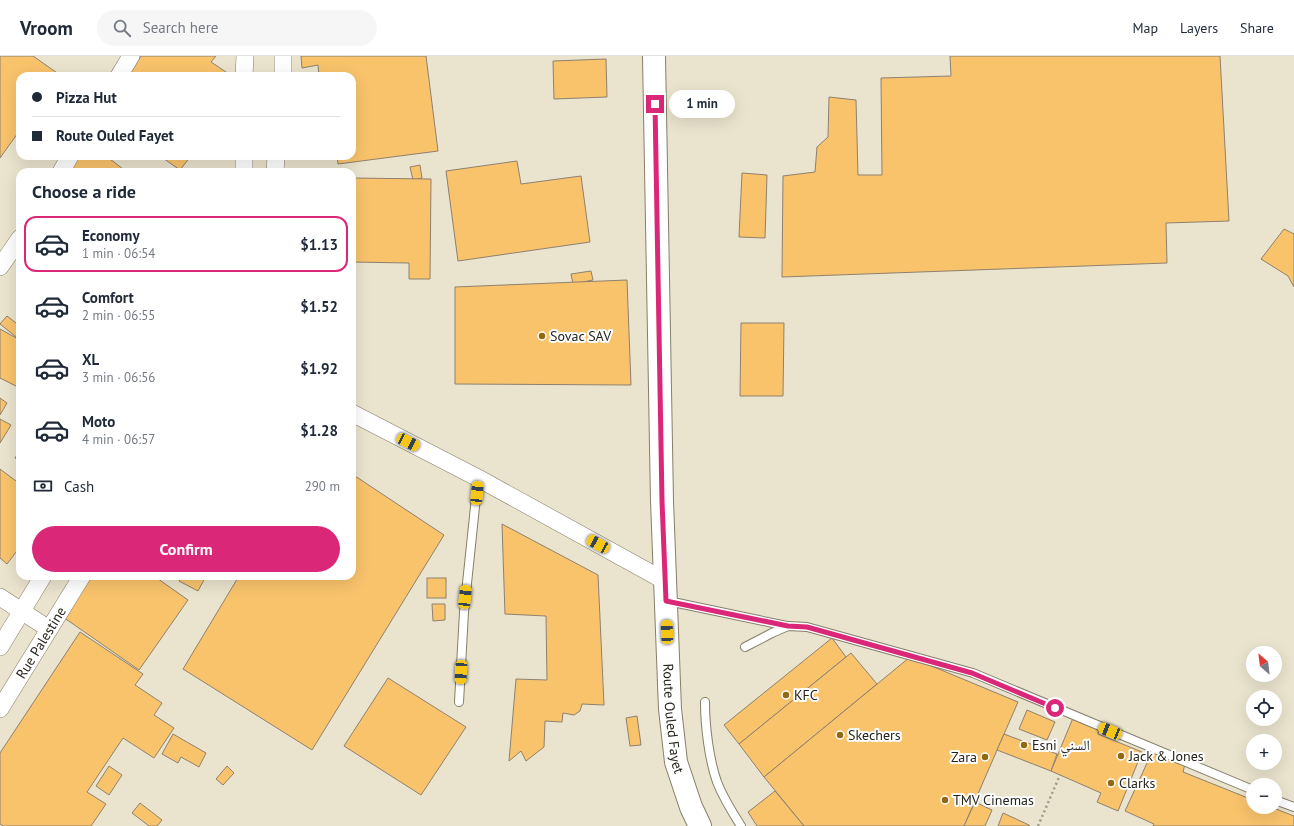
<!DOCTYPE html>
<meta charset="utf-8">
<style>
body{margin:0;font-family:"PT Sans","Noto Naskh Arabic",sans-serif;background:#f6f6f7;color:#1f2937;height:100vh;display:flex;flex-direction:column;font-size:15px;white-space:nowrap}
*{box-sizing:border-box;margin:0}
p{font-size:13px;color:#747a83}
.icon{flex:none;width:22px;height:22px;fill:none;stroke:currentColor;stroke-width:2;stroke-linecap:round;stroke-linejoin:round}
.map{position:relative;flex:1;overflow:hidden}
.drawer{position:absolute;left:16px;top:112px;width:340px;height:412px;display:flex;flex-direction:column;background:#fff;border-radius:12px;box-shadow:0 4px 16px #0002}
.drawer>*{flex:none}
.top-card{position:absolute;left:16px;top:16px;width:340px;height:88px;border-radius:12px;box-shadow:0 4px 16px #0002;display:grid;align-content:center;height:88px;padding:0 16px;background:#fff}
.needle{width:26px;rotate:332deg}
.fabs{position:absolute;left:1246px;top:590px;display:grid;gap:8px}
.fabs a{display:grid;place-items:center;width:36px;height:36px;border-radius:50%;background:#fff;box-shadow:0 4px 16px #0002;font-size:20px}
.end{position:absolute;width:18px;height:18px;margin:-9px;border:5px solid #db2777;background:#fff;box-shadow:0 0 0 2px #fff}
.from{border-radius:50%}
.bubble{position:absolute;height:28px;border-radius:14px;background:#fff;box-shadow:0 4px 16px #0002;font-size:13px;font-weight:700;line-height:28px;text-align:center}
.car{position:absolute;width:12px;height:24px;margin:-12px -6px;border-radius:5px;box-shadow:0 0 3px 1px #0007;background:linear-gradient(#f5c518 24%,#345 0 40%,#f5c518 0 76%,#345 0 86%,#f5c518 0)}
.top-card b{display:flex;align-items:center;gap:14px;height:38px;font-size:15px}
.top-card b+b{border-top:1px solid #e0e1e3}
.top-card i{width:10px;height:10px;background:#1f2937}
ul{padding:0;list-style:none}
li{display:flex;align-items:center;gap:12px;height:56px;margin:0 8px 6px;padding:0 8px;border:2px solid transparent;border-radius:12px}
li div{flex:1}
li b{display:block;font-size:15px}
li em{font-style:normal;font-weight:700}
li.active{border-color:#db2777}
li>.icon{width:36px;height:36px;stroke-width:1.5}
h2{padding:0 16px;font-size:18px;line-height:48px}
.pay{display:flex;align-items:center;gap:10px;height:44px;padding:0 16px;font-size:15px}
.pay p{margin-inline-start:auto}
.cta{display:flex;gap:8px;margin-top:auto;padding:8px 16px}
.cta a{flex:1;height:46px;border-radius:24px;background:#db2777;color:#fff;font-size:16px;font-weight:700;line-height:46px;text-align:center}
header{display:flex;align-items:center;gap:24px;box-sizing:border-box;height:56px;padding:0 20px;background:#fff;border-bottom:1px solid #e0e1e3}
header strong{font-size:19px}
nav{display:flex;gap:22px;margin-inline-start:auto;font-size:14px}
.search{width:280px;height:36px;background:#f6f6f7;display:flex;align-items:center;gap:10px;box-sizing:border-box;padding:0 14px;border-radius:22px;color:#747a83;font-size:15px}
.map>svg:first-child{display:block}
</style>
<header>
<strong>Vroom</strong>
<div class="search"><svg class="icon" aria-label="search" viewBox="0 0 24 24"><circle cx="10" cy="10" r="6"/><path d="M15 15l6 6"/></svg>Search here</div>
<nav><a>Map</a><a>Layers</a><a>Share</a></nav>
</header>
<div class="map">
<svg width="1294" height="770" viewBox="0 0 1294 770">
<rect width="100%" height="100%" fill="#eae3cd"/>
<g fill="#f9c36c" stroke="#8e816f">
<polygon points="0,0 33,0 60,19 20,20 20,74 0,102"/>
<polygon points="141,0 216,0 211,6 232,20 128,20"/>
<polygon points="301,0 426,0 438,95 338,108 337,100 352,100 352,20 319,20 318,9 302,12"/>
<polygon points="950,0 1220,0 1229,165 1166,167 1167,207 782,221 783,120 815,116 817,91 828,81 829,41 856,44 858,119 882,119 881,22 951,20"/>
<polygon points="606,3 607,41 554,43 553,5"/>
<polygon points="74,100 82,100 84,102 85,100 106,100 127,116 72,116 65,111"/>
<polygon points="160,100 189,100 190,101 180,114"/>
<polygon points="517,105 521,128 581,120 590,186 458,205 446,115"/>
<polygon points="420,109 422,122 413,124 410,111"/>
<polygon points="742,117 767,119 765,182 739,181"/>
<polygon points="352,122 431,123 430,223 409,223 409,207 352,206"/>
<polygon points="1284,173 1294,178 1294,231 1288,220 1261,203"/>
<polygon points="591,215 593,224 573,228 571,218"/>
<polygon points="627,224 631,329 455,328 455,231"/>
<polygon points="7,260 20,270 20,284 0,268"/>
<polygon points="741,267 784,267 783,340 740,340"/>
<polygon points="0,273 20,284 20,322 16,330 0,322"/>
<polygon points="0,342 7,347 0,359"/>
<polygon points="0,363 11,369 0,387"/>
<polygon points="20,394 20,405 15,402"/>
<polygon points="0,413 20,428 20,491 7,508 0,502"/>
<polygon points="352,418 444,479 312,694 183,613 239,520 352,520"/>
<polygon points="502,468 598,519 604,649 582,648 580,655 574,659 563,657 562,666 545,665 544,691 526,705 521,695 509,705 516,623 547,624 546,560 505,558"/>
<polygon points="92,520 154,520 188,544 139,614 63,561"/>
<polygon points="182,520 206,520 198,535 179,525"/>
<rect x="427" y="522" width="19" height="20"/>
<polygon points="432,548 445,548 445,564 433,565"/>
<polygon points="80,576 143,618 135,629 162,647 154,659 174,672 154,702 123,682 87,736 106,748 91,770 3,770 0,768 0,697"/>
<polygon points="832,582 846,601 739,688 724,669"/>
<polygon points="851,597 877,628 764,721 739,688"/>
<polygon points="910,601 1018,646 964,770 804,770 764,721"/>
<polygon points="388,622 466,671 421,739 344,690"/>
<polygon points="1027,654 1055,666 1047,684 1019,673"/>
<polygon points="637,660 641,689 630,690 626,662"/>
<polygon points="1073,662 1099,673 1098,678 1142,696 1118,755 1097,746 1101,737 1051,715"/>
<polygon points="173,678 206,697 199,711 181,701 178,707 162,698"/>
<polygon points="1004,678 1057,698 1051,715 997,694"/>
<polygon points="1153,694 1185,708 1183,716 1253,744 1253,751 1271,751 1294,760 1294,770 1153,770 1154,768 1125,755"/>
<polygon points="109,710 122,719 109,739 96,730"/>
<polygon points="227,710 234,717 223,729 216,723"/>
<polygon points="775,735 804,770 757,770 748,756"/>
<polygon points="975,746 992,754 985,770 964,770"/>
<polygon points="140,747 162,764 157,770 149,770 132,757"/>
<polygon points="1003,757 1029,769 1030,770 998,770"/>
</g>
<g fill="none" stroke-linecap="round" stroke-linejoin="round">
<defs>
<g id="lane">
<polyline points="668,545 787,570"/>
<polyline points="745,591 772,577 788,570 807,571 973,617 1253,734"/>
<polyline points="459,646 464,556 478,422"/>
<path d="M705,646C705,670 709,703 717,726C723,741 732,756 741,770"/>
<polyline points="1275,744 1294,751"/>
</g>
<g id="street">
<polyline points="283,0 283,20"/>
<polyline points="119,20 131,0"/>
<polyline points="244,20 245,0"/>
<polyline points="61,116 70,100"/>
<polyline points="244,116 244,100"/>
<polyline points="275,116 276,100"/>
<polyline points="0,211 20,182"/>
<polyline points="352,357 478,422 665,525"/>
<polyline points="0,541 49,573"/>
<polyline points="0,591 43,520"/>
<path id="s1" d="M0,653L82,520"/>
</g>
<g id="secondary">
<path id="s2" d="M654,0L662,445L670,653L676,706L691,751L700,770"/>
</g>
</defs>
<use href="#lane" stroke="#857f6a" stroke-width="10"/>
<use href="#street" stroke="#857f6a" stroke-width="18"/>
<use href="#secondary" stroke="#857f6a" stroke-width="24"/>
<polyline stroke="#9e9988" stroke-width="2.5" stroke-dasharray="2 3" stroke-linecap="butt" points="1038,770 1060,719"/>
<use href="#lane" stroke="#fff" stroke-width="8"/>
<use href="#street" stroke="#fff" stroke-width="17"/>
<use href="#secondary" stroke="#fff" stroke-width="22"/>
</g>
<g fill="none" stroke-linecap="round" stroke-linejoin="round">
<polyline stroke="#db2777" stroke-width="5" points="655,48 662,445 666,545 788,570 807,571 972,617 1055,652"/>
</g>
<g fill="#926912" stroke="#fff" stroke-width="1.5">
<circle cx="542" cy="280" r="4"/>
<circle cx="786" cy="639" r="4"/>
<circle cx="840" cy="679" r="4"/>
<circle cx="1024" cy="689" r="4"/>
<circle cx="1121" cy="700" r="4"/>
<circle cx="985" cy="701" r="4"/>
<circle cx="1111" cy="727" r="4"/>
<circle cx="945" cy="744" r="4"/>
</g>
<g text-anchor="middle" stroke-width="4" stroke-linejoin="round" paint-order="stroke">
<g font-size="14" fill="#27241c" stroke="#fff" text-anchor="start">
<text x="550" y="285">Sovac SAV</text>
<text x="794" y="644">KFC</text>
<text x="848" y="684">Skechers</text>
<text x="1032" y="694">Esni السني</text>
<text x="1129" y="705">Jack &amp; Jones</text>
<text x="977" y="706" text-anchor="end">Zara</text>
<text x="1119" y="732">Clarks</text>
<text x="953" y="749">TMV Cinemas</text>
</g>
<g font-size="14" fill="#27241c" stroke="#fff">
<text dy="5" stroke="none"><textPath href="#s1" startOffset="78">Rue Palestine</textPath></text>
<text dy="5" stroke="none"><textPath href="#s2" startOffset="663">Route Ouled Fayet</textPath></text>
</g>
</g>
</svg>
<div class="fabs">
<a><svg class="needle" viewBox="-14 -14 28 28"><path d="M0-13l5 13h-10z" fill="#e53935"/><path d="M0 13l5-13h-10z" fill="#747a83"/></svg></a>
<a><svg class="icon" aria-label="locate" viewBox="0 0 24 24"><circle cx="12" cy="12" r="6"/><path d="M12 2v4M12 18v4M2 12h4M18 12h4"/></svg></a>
<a>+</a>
<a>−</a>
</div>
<i class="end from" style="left:1055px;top:652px"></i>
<i class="end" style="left:655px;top:48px"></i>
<div class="bubble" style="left:669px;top:34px;width:66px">1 min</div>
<i class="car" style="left:408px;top:386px;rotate:117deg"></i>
<i class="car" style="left:477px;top:437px;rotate:6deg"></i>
<i class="car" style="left:598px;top:488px;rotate:299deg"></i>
<i class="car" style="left:465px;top:541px;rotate:6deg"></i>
<i class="car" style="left:667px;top:576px;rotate:358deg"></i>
<i class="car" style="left:461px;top:616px;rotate:183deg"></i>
<i class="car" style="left:1110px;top:675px;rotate:292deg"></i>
<div class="top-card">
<b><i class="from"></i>Pizza Hut</b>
<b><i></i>Route Ouled Fayet</b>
</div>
<section class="drawer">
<h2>Choose a ride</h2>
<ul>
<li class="active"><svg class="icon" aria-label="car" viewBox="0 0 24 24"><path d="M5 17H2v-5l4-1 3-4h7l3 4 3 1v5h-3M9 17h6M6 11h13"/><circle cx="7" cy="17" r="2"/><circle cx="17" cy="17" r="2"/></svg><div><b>Economy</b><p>1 min · 06:54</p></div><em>$1.13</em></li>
<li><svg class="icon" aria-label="car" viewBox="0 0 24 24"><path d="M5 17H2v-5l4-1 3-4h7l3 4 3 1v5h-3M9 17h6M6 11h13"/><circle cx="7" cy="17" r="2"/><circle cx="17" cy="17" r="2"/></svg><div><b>Comfort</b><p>2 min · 06:55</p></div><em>$1.52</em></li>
<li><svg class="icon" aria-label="car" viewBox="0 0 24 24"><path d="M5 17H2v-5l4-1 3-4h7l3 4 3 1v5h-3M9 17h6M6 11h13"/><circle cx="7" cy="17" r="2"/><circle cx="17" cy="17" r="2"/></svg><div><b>XL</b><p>3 min · 06:56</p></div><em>$1.92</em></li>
<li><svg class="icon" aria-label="car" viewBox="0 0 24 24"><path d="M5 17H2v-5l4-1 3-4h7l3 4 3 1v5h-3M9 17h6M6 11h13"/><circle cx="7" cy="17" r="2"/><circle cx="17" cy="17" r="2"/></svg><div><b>Moto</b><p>4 min · 06:57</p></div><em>$1.28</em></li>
</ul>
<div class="pay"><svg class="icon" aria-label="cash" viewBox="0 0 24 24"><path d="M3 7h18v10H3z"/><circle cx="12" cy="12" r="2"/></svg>Cash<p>290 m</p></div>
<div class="cta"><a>Confirm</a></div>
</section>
</div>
